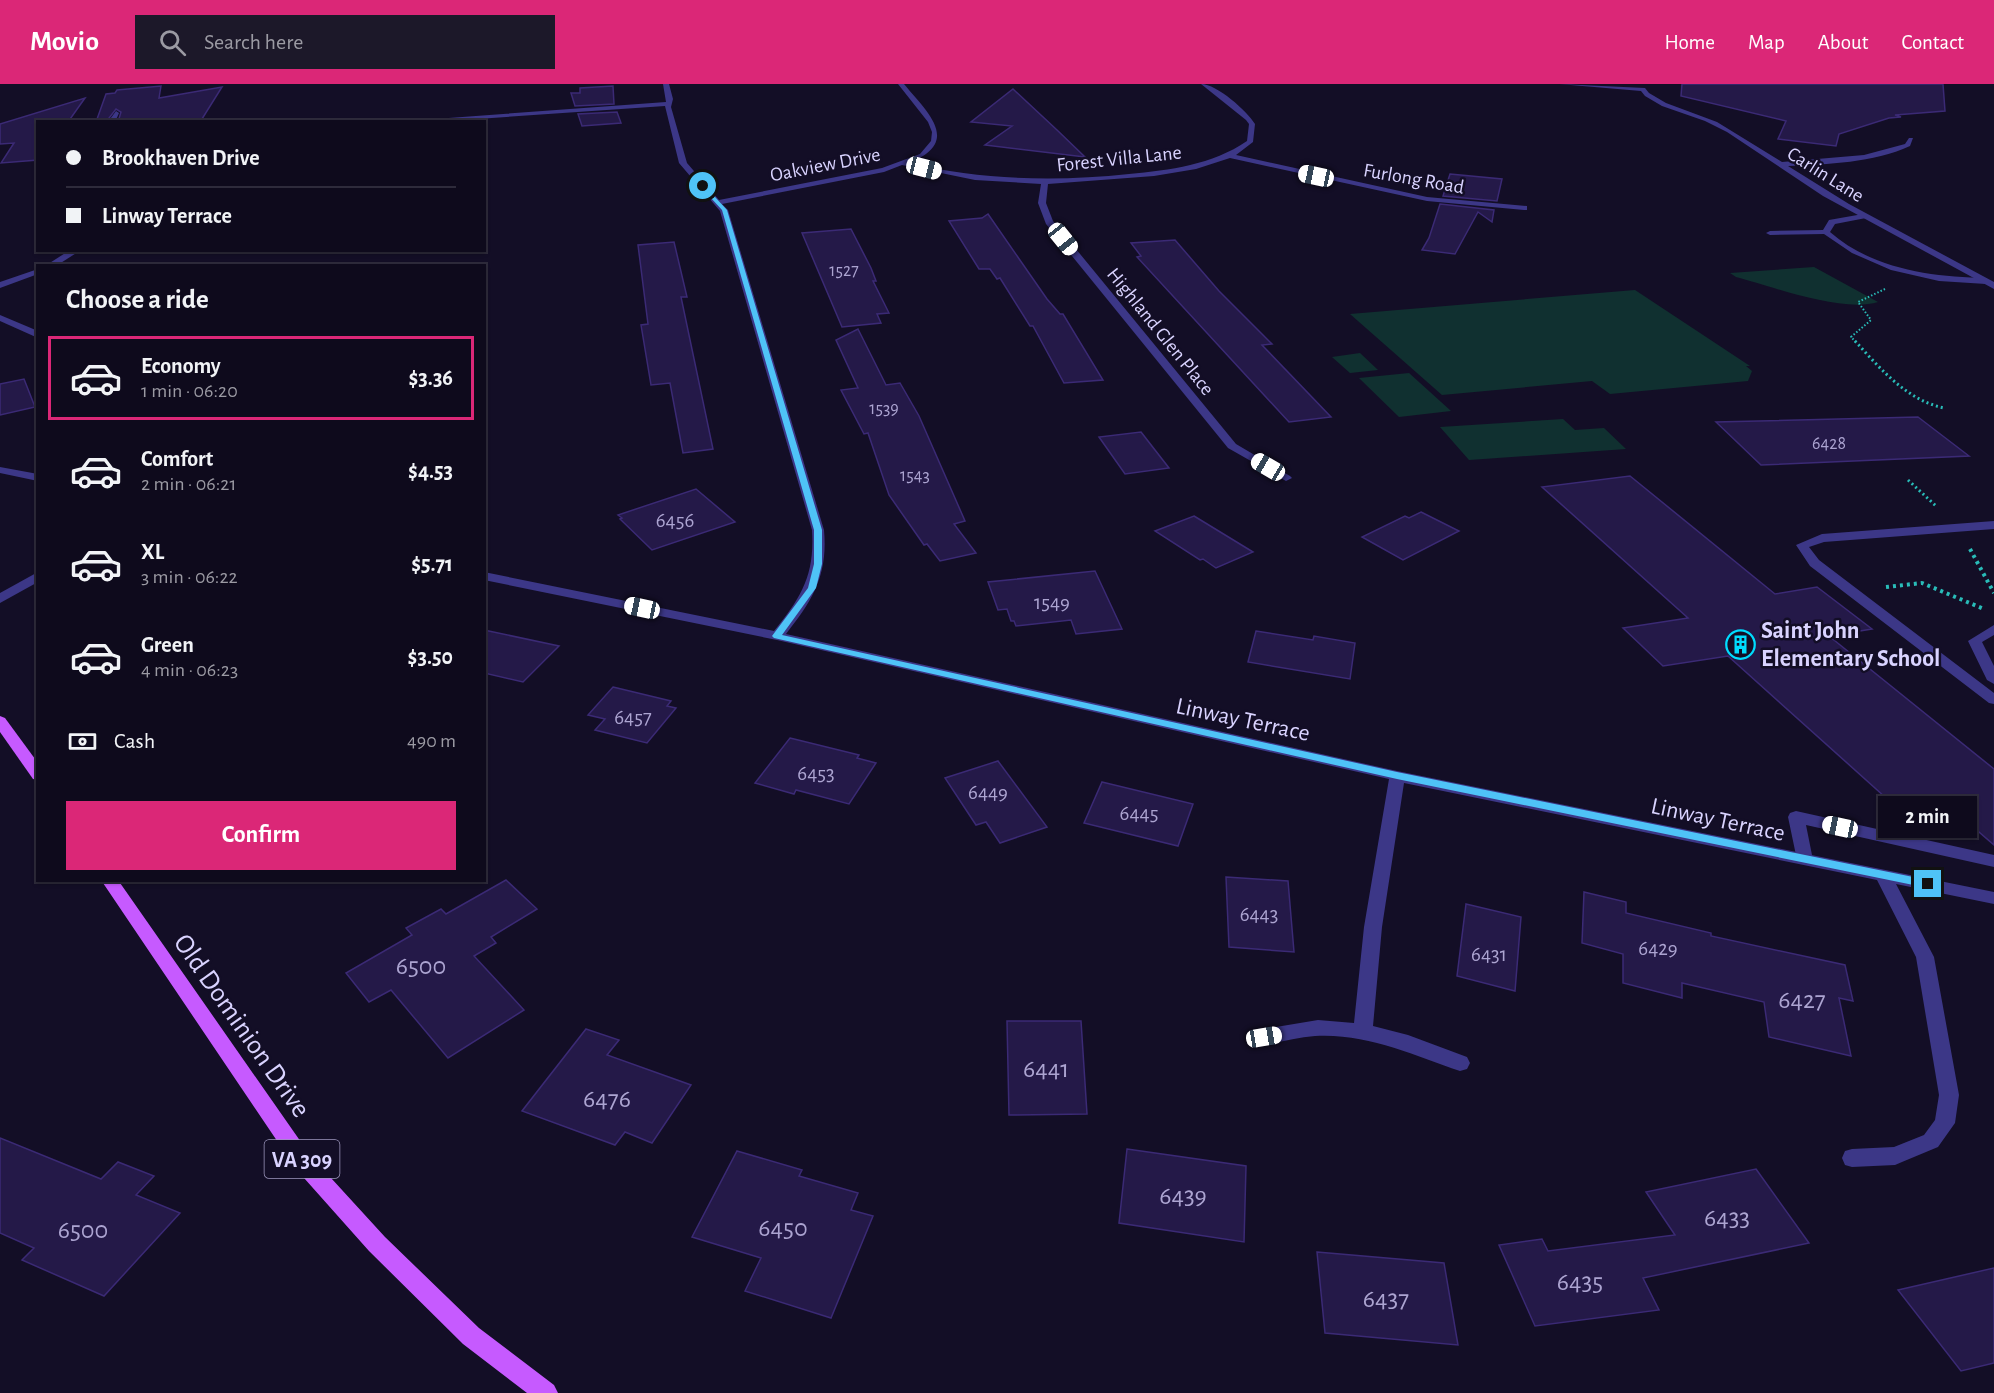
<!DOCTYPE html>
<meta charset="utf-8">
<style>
body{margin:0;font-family:"Alegreya Sans",sans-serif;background:#1c1829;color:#f1f3f6;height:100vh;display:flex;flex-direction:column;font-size:22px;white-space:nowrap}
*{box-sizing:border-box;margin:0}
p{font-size:20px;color:#9b9aa3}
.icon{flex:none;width:33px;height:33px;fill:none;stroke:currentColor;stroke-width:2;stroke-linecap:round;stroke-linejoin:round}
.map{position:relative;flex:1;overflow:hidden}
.panel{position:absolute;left:36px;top:180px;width:450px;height:618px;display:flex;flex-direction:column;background:#0e0a1c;border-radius:0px;box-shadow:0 2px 4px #0004,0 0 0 2px #2e2b3b}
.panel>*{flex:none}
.guide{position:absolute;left:36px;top:36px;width:450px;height:132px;border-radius:0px;box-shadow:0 2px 4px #0004,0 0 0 2px #2e2b3b;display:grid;align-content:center;height:132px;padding:0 30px;background:#0e0a1c}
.end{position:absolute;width:27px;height:27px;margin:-14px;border:8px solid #4fc3f7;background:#111;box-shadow:0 0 0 3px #111}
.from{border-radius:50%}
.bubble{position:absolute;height:42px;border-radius:0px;background:#0e0a1c;box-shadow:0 2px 4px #0004,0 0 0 2px #2e2b3b;font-size:20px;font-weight:700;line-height:42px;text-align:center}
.car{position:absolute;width:18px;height:36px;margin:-18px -9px;border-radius:8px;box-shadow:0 0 4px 2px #0007;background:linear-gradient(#fff 24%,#345 0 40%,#fff 0 76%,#345 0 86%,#fff 0)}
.guide b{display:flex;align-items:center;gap:21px;height:57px;font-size:22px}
.guide b+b{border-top:2px solid #2e2b3b}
.guide i{width:15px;height:15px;background:#f1f3f6}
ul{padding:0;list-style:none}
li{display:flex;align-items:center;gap:18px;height:84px;margin:0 12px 9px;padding:0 18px;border:3px solid transparent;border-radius:0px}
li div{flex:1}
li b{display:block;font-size:22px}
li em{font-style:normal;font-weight:700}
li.on{border-color:#db2777}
li>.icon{width:54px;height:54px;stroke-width:1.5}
h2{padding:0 30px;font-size:27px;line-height:72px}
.pay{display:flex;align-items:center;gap:15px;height:66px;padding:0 30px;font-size:22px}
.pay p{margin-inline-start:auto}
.primary-button{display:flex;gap:12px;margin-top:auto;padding:12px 30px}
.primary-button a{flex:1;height:69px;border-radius:0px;background:#db2777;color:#fff;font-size:24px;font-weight:700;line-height:69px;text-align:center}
header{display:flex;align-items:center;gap:36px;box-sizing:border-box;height:84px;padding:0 30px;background:#db2777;color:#fff}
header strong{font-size:28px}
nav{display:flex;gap:33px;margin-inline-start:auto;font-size:21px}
.search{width:420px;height:54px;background:#1c1829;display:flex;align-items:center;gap:15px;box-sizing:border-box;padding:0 21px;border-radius:0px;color:#9b9aa3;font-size:22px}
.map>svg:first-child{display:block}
</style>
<header>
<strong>Movio</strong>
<div class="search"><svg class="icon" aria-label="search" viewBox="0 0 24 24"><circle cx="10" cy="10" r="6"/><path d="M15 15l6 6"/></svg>Search here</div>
<nav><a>Home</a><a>Map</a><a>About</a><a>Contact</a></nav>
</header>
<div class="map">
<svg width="1994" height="1309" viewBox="0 0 1994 1309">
<rect width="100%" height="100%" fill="#130e26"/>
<g fill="#103030">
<path d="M1814,183L1878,218C1842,229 1774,203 1736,193L1730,189Z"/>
<polygon points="1635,206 1750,282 1746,282 1752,287 1748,297 1610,310 1592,297 1442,311 1350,230"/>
<polygon points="1360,269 1378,286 1350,289 1332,273"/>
<polygon points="1409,289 1451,327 1399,333 1359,294"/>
<polygon points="1563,335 1575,346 1604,344 1626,365 1469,376 1440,343"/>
</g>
<g fill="#241948" stroke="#3b2a75" stroke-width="1.5">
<polygon points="1682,0 1943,0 1945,27 1895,31 1901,33 1889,34 1839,50 1836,62 1778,55 1786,37 1681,12"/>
<polygon points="161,2 159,14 222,3 202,35 118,38 121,28 116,25 106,38 96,38 106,10 115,9 117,6"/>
<polygon points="613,2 614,20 575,22 571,9 580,9 580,4"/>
<polygon points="1013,5 1057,46 1085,73 985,61 1012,42 971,38"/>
<polygon points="85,14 68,38 38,38 38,76 1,79 14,59 0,60 0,40"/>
<polygon points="617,28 621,39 582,42 578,30"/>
<polygon points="1450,90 1502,95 1497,117 1443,112"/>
<polygon points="1440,120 1494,126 1492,138 1478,128 1455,170 1422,166 1429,154"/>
<polygon points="988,130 1047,215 1060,230 1063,230 1103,296 1064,299 1033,242 1030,242 1000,194 997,195 990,185 979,185 949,137 982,134"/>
<polygon points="851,145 871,184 876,197 873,197 889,229 877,230 881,239 842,243 802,149"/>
<polygon points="1175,156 1219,207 1272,260 1262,261 1331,333 1289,338 1137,173 1141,172 1131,159"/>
<polygon points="674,158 687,213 681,213 713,365 683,369 670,299 651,301 641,241 648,240 638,161"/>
<polygon points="858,245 886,301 900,299 919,332 965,437 954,440 976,469 940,477 927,460 924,461 889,411 868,349 864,350 841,306 858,304 836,256"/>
<polygon points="24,295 35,323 0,331 0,300"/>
<polygon points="1918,333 1969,372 1761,381 1716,338"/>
<polygon points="1141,348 1169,384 1125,390 1099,353"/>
<polygon points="1630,392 1775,510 1817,503 1872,545 1829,552 1994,685 1994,761 1950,723 1905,731 1728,572 1663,582 1623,544 1688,534 1542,403"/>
<polygon points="696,405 735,438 652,466 620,435 622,434 618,431"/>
<polygon points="1421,428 1459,447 1403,476 1362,453 1405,432 1409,434"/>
<polygon points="1194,432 1253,468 1216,484 1203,475 1200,476 1155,447"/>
<polygon points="1095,487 1122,545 1076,550 1071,536 1016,542 1014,537 1011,537 1007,525 998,526 988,498"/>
<polygon points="484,546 559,562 523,598 484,589"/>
<polygon points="1256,547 1313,556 1314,552 1355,559 1350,595 1248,578"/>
<polygon points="613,603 671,617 667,622 676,624 647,659 595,646 605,635 588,631"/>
<polygon points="790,654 859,671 857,674 876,679 849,720 796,706 794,710 755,699"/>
<polygon points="998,677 1047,743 1000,759 986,738 976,741 945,694"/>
<polygon points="1102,698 1193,720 1178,762 1084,739"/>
<polygon points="1226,793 1288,797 1294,868 1229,863"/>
<polygon points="506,796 537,825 491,853 496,859 474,872 524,926 448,974 391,906 369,918 346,889 412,851 406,844 441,825 446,830"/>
<polygon points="1584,808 1626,818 1626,829 1711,849 1711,852 1845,881 1853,917 1839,914 1851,972 1769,953 1764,918 1682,899 1682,914 1623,899 1623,870 1582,859"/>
<polygon points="1466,820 1521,833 1515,907 1457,892"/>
<polygon points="1007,937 1081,937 1087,1030 1009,1031"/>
<polygon points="586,945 619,956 607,971 691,1001 652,1059 625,1048 615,1061 522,1027"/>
<polygon points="0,1054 101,1095 118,1078 154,1092 136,1111 180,1129 104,1212 22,1176 34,1164 0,1149"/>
<polygon points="1127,1065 1246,1082 1244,1158 1119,1139"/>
<polygon points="737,1067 802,1086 799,1092 858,1109 851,1126 873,1132 831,1234 745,1207 761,1174 692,1153"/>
<polygon points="1756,1085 1809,1159 1643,1194 1659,1226 1535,1242 1499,1161 1542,1155 1548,1167 1675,1151 1646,1108"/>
<polygon points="1317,1168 1444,1179 1458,1261 1325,1249"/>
<polygon points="1994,1184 1994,1279 1961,1287 1898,1206"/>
</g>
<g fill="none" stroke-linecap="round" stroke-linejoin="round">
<polyline stroke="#29bcb8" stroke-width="2" stroke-dasharray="1.5 2" stroke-linecap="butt" points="1856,258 1851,253 1871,236 1858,218 1885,205"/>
<g stroke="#29bcb8" stroke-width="3" stroke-dasharray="2 3" stroke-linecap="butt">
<path d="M1855,257C1880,284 1906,316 1944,324"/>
<polyline points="1908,396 1936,422"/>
</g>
<g stroke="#29bcb8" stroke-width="4" stroke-dasharray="3 4" stroke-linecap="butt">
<polyline points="1970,465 1994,509"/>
<polyline points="1886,503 1922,499 1984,525"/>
</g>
<g fill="#3c3787" fill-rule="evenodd">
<path d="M1863,130L1867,132L1866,134L1835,140L1830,148C1872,185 1932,193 1986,194L1990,197L1986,200L1939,197L1891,186L1852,169L1824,150L1770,151L1766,149L1770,147L1823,146L1829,136Z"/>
<polygon points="1796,727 1994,771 1994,783 1806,741 1813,776 1811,780 1799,780 1797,776 1788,733 1790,729"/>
</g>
<g fill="#3c3787" fill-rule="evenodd">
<path d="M663,0H669L673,15L671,23L687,79L719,116L882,84L920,70L931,57L932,48L928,38L898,0H904C928,29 962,58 909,79C982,96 1054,98 1129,90C1170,86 1212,81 1247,57L1249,40L1246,36L1201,0C1217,0 1247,27 1255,40L1253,58L1236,71L1427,113L1527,122V126H1524L1427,117L1230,74L1196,85L1154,92L1048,100L1046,119L1053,137L1236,360L1290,392L1292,394L1286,397L1228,364L1046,140L1038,119L1041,100L975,96L902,81L884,88L722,120L728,126L824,446C828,491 813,516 786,550L1397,687L1994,808V820L1896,800L1934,873L1959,1011L1955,1039L1938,1063L1902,1078L1895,1081L1852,1083L1845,1081L1842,1074L1845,1067L1852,1065L1894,1063L1924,1051L1935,1036L1939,1011L1916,873L1877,796L1404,699L1382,843L1373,942L1408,951L1467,973L1470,979L1467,985L1460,987C1413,971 1367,949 1315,952C1298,953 1281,958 1264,961L1257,959L1254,953L1257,947L1264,945L1318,936L1354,939L1364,843L1389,695L777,556L484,496V488L774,547C801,514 815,491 812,446L720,127L679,79L665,22L434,38H394L666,18Z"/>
<path d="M1559,0L1645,4L1649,9L1666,19L1717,38L1782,78L1864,71L1905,60L1909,54H1913L1910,62C1873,79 1828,80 1788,82L1849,120L1994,198V205L1823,112L1727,48L1705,37L1662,22L1645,12L1641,7Z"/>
<polygon points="116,27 119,29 115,38 108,38"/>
<polygon points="70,166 81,166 56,182 45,182"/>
<polygon points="38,185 38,190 0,204 0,198"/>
<polygon points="0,231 38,247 38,254 0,237"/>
<polygon points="0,383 38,390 38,397 0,389"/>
<polygon points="1994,437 1994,445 1824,458 1809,463 1819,476 1994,609 1994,620 1989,619 1810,482 1796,461 1822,450"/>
<polygon points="38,488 38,498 0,519 0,509"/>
<polygon points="1994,541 1994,551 1982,558 1994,582 1994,600 1987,596 1968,557"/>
</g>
<g fill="#c65aff" fill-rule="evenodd">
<polygon points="0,632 5,634 38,679 38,696 33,695 0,648"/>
<polygon points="101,796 118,796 310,1071 385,1153 479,1244 554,1301 558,1309 527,1309 463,1260 369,1167 296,1085"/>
</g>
</g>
<polygon fill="#4fc3f7" points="704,101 727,126 822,446 822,480 816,504 782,551 1397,688 1928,796 1933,800 1931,803 1928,804 1397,695 774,554 772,552 808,504 814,480 814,446 722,126 700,102"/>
<defs>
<symbol id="building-ring" viewBox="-11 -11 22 22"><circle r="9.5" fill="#130e26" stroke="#00dcfe" stroke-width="1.5"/><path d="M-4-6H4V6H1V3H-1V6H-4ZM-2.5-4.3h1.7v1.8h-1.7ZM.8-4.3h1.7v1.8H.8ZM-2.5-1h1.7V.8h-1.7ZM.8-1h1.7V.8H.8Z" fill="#00dcfe"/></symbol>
</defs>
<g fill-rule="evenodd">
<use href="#building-ring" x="1724" y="544" width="33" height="33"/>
</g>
<g text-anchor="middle" stroke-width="5" stroke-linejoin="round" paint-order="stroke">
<g font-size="18" fill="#aca4d1">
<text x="844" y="192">1527</text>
<text x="884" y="330">1539</text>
<text x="1829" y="365">6428</text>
<text x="915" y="397">1543</text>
</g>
<g font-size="20" fill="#d9d3ff" stroke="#130e26">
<text transform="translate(1119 74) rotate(-6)" y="7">Forest Villa Lane</text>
<text transform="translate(825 80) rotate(-11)" y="7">Oakview Drive</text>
<text transform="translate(1826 90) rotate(32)" y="7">Carlin Lane</text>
<text transform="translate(1414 94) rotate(10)" y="7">Furlong Road</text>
<text transform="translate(1161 247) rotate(51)" y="7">Highland Glen Place</text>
</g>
<g font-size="21" fill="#aca4d1">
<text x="675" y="443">6456</text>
<text x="1052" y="525">1549</text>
<text x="633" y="640">6457</text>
<text x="816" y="696">6453</text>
<text x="988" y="715">6449</text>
<text x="1139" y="736">6445</text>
<text x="1259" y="837">6443</text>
<text x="1658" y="871">6429</text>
<text x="1489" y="877">6431</text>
</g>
<rect fill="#130e26" stroke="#9e98be" stroke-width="1.5" x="264.5" y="1056" width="75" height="38" rx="4.5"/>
<g font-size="22" font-weight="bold" fill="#d9d3ff">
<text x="302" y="1083">VA 309</text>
</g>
<g font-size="24" font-weight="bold" fill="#d9d3ff" stroke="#130e26" text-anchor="start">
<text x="1761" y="554">Saint John<tspan x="1761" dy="28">Elementary School</tspan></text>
</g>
<g font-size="24" fill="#d9d3ff" stroke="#130e26">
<text transform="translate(1243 635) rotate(12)" y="8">Linway Terrace</text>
<text transform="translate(1718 735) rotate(12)" y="8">Linway Terrace</text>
</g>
<g font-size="26" fill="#aca4d1">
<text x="421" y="890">6500</text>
<text x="1802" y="924">6427</text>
<text x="1046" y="993">6441</text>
<text x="607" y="1023">6476</text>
<text x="1183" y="1120">6439</text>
<text x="1727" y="1142">6433</text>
<text x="783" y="1152">6450</text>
<text x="83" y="1154">6500</text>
<text x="1580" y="1206">6435</text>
<text x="1386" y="1223">6437</text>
</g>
<g font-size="28" fill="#d9d3ff" stroke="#130e26">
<text transform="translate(243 941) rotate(55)" y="10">Old Dominion Drive</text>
</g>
</g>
</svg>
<i class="end from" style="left:703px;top:102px"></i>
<i class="end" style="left:1928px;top:800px"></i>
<div class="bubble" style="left:1878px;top:712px;width:99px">2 min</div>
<i class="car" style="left:924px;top:84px;rotate:104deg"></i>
<i class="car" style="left:1316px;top:92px;rotate:282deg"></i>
<i class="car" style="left:1063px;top:155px;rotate:141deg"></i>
<i class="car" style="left:1268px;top:383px;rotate:300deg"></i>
<i class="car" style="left:642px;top:524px;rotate:282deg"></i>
<i class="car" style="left:1840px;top:743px;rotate:282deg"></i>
<i class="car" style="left:1264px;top:953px;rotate:81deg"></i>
<div class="guide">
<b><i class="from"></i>Brookhaven Drive</b>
<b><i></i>Linway Terrace</b>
</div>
<section class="panel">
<h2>Choose a ride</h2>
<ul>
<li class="on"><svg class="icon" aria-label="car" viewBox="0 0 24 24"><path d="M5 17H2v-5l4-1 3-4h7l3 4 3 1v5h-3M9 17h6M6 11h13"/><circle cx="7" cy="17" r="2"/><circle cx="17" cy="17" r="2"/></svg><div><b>Economy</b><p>1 min · 06:20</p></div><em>$3.36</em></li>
<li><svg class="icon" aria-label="car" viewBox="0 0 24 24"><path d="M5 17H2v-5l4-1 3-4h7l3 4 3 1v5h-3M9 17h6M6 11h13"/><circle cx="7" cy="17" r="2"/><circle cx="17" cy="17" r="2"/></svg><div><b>Comfort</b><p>2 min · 06:21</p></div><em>$4.53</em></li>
<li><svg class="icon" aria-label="car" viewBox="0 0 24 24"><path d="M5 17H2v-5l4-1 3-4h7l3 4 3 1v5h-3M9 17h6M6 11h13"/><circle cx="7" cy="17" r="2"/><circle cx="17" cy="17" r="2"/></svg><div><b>XL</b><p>3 min · 06:22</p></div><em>$5.71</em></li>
<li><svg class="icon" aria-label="car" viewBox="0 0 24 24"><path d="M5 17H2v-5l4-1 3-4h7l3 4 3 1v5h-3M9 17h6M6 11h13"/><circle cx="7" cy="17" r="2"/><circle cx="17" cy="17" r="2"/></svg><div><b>Green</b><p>4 min · 06:23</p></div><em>$3.50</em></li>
</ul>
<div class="pay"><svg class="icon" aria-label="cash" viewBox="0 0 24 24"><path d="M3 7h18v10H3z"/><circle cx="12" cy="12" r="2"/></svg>Cash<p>490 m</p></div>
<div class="primary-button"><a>Confirm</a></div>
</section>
</div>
